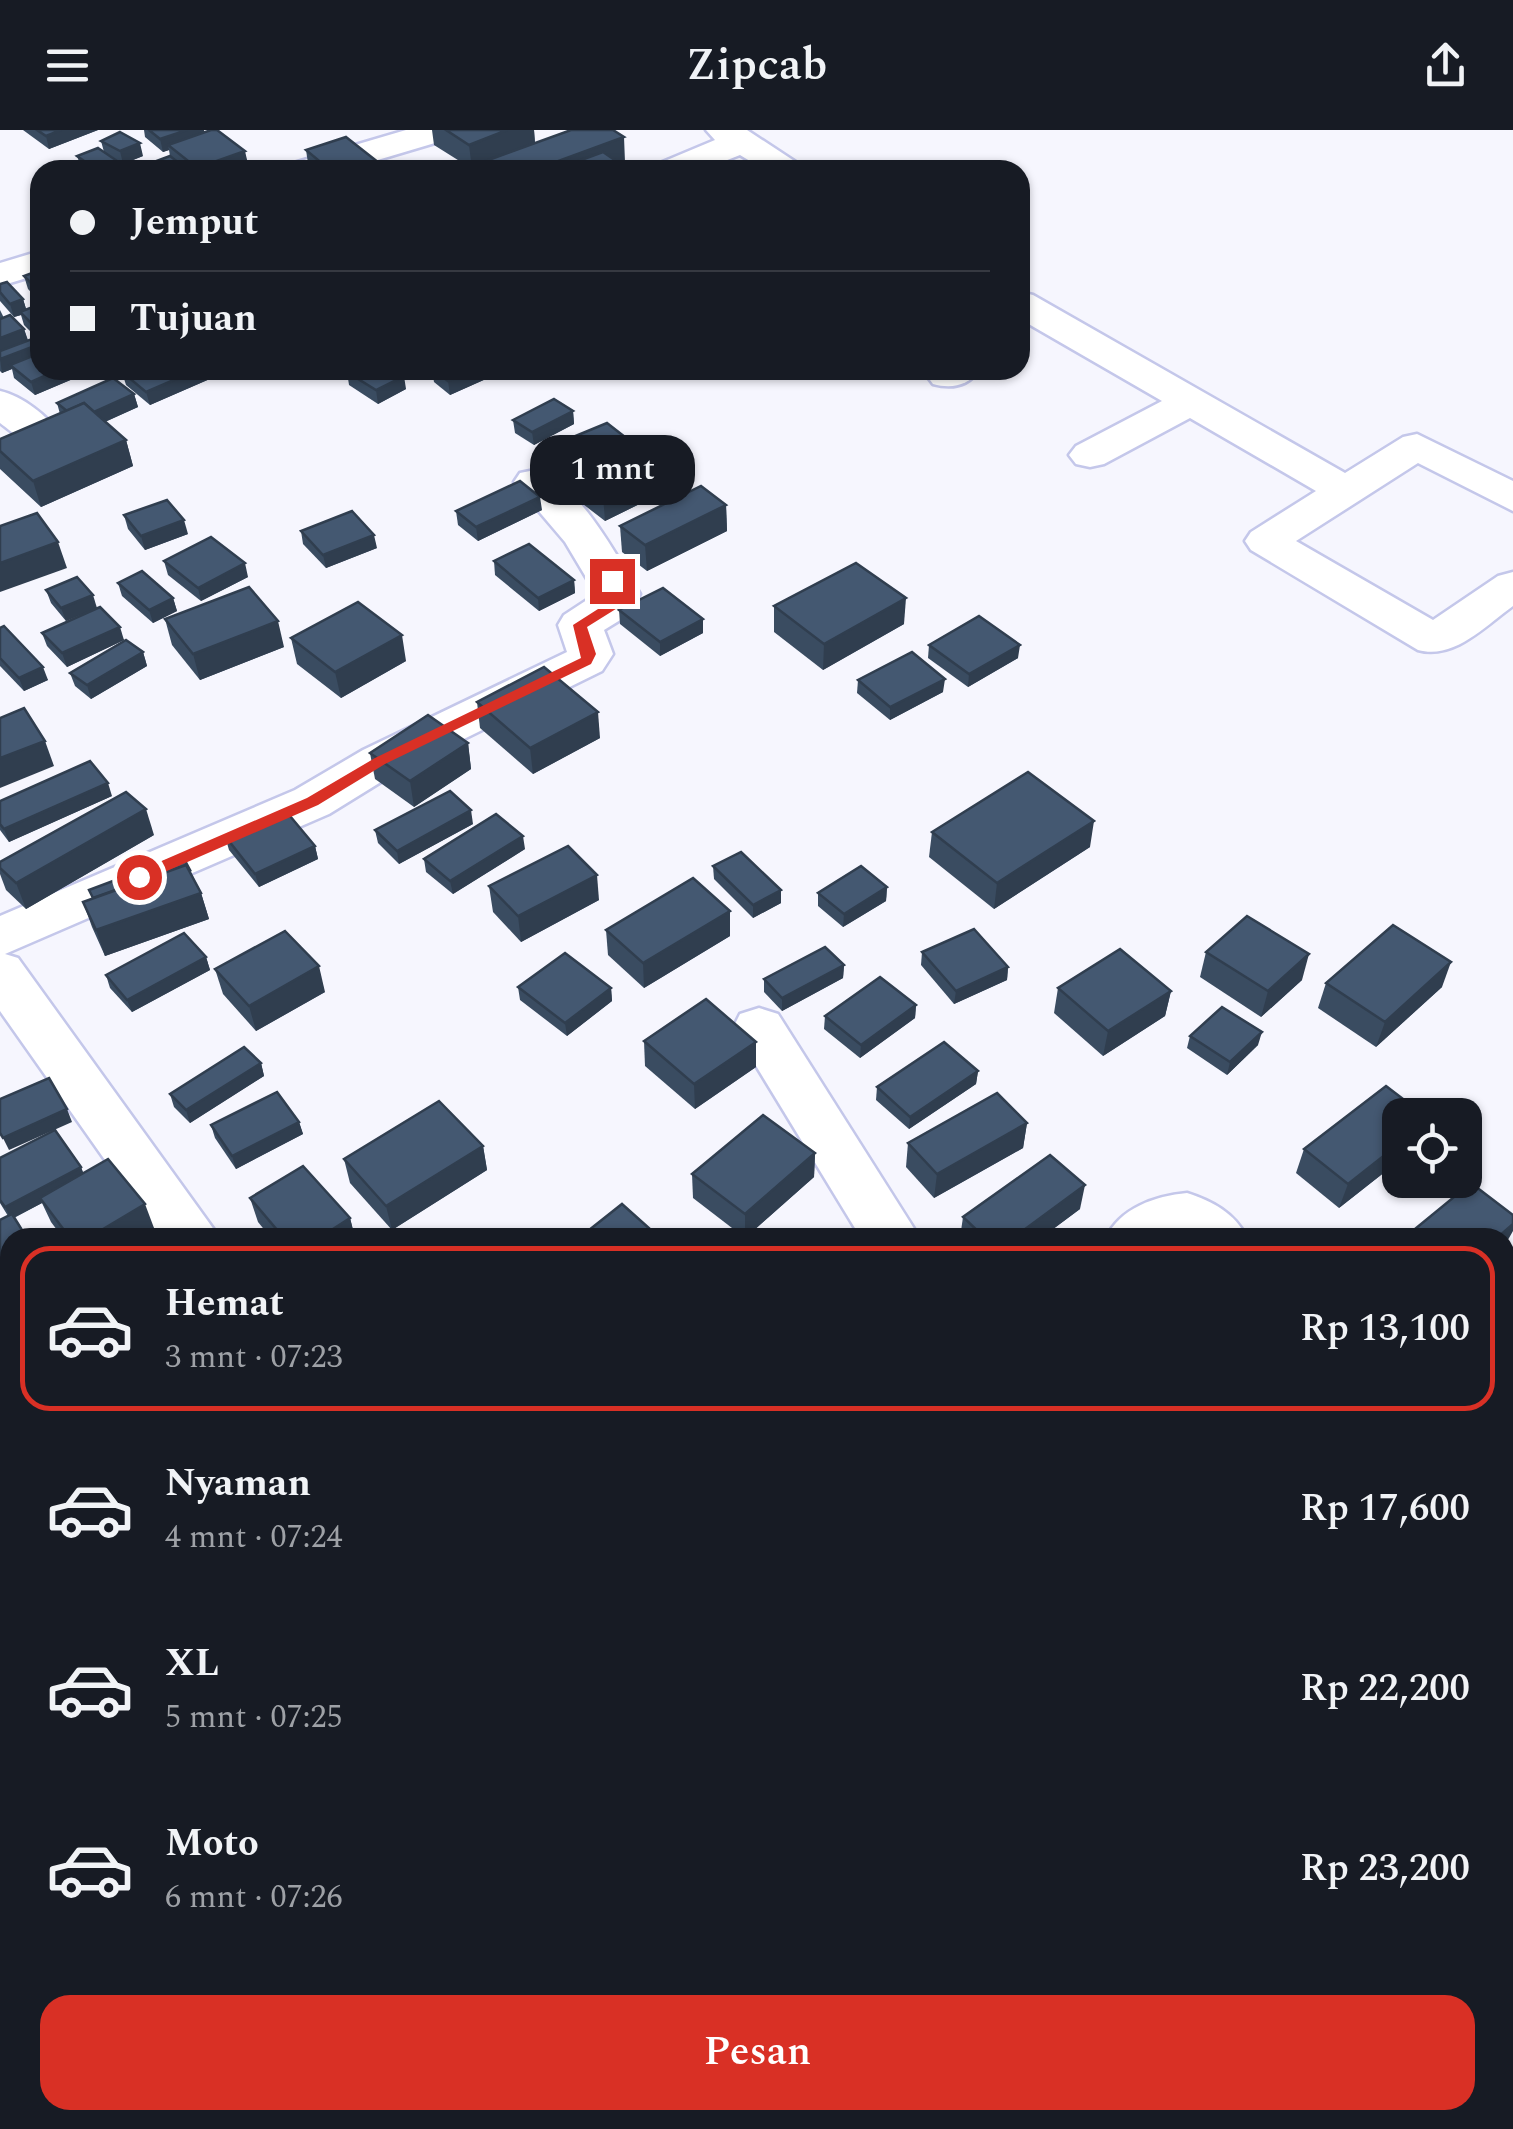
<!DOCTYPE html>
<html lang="id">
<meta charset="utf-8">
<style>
body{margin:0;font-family:Spectral,serif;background:#20242c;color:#f1f3f6;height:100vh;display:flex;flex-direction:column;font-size:38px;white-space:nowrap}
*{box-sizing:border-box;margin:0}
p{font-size:32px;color:#9ea1a6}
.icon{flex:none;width:55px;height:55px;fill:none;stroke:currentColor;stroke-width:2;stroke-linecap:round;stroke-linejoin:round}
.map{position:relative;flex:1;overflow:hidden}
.drawer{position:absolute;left:0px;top:1098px;width:1515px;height:902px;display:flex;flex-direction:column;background:#171b24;border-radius:30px 30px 0 0;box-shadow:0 2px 8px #0004}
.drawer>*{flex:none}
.banner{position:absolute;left:30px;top:30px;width:1000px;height:220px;border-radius:30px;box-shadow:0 2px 8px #0004;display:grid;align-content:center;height:220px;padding:0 40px;background:#171b24}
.tools{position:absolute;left:1382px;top:968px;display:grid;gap:20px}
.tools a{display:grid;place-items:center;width:100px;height:100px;border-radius:20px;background:#171b24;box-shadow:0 2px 8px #0004;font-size:50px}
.end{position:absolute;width:45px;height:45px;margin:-22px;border:12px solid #d93025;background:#fff;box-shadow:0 0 0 5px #fff}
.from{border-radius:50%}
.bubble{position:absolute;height:70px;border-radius:30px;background:#171b24;box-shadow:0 2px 8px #0004;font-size:32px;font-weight:600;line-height:70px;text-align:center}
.banner b{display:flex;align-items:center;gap:35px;height:95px;font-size:38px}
.banner b+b{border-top:2px solid #363941}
.banner i{width:25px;height:25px;background:#f1f3f6}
ul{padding:18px 0 0;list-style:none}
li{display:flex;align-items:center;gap:30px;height:165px;margin:0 20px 15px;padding:0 20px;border:5px solid transparent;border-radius:30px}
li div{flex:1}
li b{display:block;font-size:38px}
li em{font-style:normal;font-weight:600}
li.selected{border-color:#d93025}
li>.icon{width:90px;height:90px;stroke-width:1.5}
.button{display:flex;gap:20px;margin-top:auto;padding:20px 40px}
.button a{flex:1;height:115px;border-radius:30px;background:#d93025;color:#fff;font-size:40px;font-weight:600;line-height:115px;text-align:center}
header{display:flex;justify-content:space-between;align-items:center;height:130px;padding:0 40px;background:#171b24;font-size:45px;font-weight:600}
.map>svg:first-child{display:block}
</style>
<header><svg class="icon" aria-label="menu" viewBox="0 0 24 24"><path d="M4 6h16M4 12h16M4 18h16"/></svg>Zipcab<svg class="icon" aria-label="share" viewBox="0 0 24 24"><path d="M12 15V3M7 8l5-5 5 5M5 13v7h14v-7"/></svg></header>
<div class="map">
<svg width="1513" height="1999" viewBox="0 0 1513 1999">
<rect width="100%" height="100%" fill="#f6f6fe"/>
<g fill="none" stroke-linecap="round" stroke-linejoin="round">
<defs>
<g id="minor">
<polygon points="406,0 460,0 455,7 344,40 288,40 294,33"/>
<polygon points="706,0 747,0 808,40 765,40 740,25 702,40 654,40 660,33 715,10"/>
<polygon points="40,121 40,144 0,156 0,133"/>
<path d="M1020,162L1033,165L1345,343L1403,307L1417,304L1513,351V381L1418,333L1296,411L1433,490L1498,446L1513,442V476C1485,496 1454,530 1418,520L1251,420L1245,411L1251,402L1316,361L1190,288L1104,334L1090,337L1076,334L1069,325L1076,316L1162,271L1020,189Z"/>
<path d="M931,240H979C968,256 951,259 933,254L927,246Z"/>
<path d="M0,261C22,266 48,286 61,305L55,314C31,320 19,307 0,293Z"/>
<path d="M535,340C577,350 618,428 640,464L630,484L604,500L613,524L602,541L397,642L329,684L5,824L18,828L220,1108H160L0,881V786L295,660L363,620L567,522L558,495L564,485L596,464L565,412L514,352L520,343Z"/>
<polygon points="759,878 778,884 920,1108 861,1108 733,898 740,884"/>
<path d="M1187,1063C1212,1071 1235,1083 1247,1108H1106C1120,1078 1155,1066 1187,1063Z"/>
<polygon points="1505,1334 1513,1337 1513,1397 1505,1394"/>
<polygon points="888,1990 968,1990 972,1999 892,1999"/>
</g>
</defs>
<use href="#minor" stroke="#c4c7ea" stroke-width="5"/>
<use href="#minor" fill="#fff" fill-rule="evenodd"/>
</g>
<g fill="#3a4c61">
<polygon points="23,0 98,0 49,19"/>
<polygon points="144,0 204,0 204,2 248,34 230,40 156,40 154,32 170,26 169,20 163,22 145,7"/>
<polygon points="432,0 534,0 535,13 625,32 619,34 620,40 461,40 469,37 434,15"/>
<polygon points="101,11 143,26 123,34 129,40 82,40 77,26 104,22"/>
<polygon points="306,20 388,40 309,40"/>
<polygon points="40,140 40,172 28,159 24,146"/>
<polygon points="0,154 23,169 26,179 40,174 40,240 94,240 35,265 14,248 12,239 2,243 0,241 0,180 4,188 24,199 28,210 36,207 24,195 21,185 14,187 0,171"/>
<polygon points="432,240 506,240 450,265 434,252"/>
<polygon points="122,242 212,248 150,275 126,255"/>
<polygon points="347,242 406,259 378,274 349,255"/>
<polygon points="134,264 138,277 105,292 126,310 133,336 41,377 0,339 0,309 60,284 57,273"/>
<polygon points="573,281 574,294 534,315 515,303 513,290"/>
<polygon points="549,317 630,320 675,330 676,356 605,391 579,371 577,347 572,349 550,331"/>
<polygon points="726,375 727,401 647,441 622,422 620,396"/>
<polygon points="542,380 478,411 458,395 456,381"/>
<polygon points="124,385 188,404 145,420 128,399"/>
<polygon points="301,401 377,418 326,438 303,414"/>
<polygon points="164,431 248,447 201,471 168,445"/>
<polygon points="494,431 574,450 575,463 539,481 495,445"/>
<polygon points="118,453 173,468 177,481 153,493 122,466"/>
<polygon points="46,460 97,478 124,510 67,537 47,516 42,503 97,478 66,491 51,473"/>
<polygon points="774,476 904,494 823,540 774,502"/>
<polygon points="619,480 703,489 703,503 660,526 620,494"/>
<polygon points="165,489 284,517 200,550 172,515"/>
<polygon points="0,498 48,550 24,561 0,536"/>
<polygon points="291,508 406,531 341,568 297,534"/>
<polygon points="929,515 1018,528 968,557 928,528"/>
<polygon points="143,522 147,536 91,569 75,556 70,543"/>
<polygon points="858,550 943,562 890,590 857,563"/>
<polygon points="477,572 600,608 533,644 480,598"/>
<polygon points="468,613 471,639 414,677 375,649 370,623"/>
<polygon points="112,666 9,712 0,700 0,671"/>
<polygon points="473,694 399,734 378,713 375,700"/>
<polygon points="932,702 1090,717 994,779 929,727"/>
<polygon points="154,705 26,779 6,760 0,744 0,732"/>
<polygon points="225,706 315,716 318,729 259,757 229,720"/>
<polygon points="525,719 453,764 426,742 424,729"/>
<polygon points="713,736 781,760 781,773 753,788 714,749"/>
<polygon points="190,740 201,763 209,789 105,826 92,797 83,772 92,768 89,760"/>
<polygon points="489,756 599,770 521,812 493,782"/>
<polygon points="887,757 886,771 843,797 818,776 818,763"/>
<polygon points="606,800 730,806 644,858 608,825"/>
<polygon points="922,822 1008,837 1007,850 954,874 921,835"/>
<polygon points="1206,822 1302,850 1261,887 1200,847"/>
<polygon points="206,827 210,840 132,882 110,858 106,845"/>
<polygon points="844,835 843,848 782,881 764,862 764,849"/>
<polygon points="215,839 325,862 256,901 223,864"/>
<polygon points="1326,853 1442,857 1376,917 1318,878"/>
<polygon points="518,857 611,858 612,871 567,906 520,870"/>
<polygon points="1058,858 1171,861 1165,886 1103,926 1054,883"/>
<polygon points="916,875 915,888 860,928 824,899 825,886"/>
<polygon points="1190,906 1258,915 1227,945 1187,918"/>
<polygon points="644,911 756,937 695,979 645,936"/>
<polygon points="261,933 264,946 190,993 174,977 170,964"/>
<polygon points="978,941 976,954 909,999 876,970 877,957"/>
<polygon points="1400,985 1400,1030 1339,1078 1296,1043 1304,1019"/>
<polygon points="299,992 303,1004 236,1039 215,1008 211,995"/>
<polygon points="1027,993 1023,1018 934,1068 906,1037 908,1013"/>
<polygon points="483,1016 487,1040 392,1100 350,1053 344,1029"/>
<polygon points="815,1023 814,1047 745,1108 693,1068 692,1044"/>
<polygon points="0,1028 81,1037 83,1043 154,1098 138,1108 63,1108 51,1092 42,1073 14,1088 10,1108 10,1189 0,1195 8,1086 0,1073"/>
<polygon points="250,1068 350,1088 355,1108 271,1108 258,1092"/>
<polygon points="1080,1079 1041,1108 960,1108 963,1087"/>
<polygon points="726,1990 752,1990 742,1999 733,1999"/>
<polygon points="1098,1990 1128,1990 1119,1999 1105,1999"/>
</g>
<g fill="#303e4f">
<polygon points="61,0 98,0 49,19 46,6"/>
<polygon points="187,0 204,0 205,8 168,15 169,20 163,22 160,9"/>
<polygon points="507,0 534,0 535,15 472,39 469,15"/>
<polygon points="624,7 625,32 619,34 620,40 534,40"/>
<polygon points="140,13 143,26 123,34 120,21"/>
<polygon points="245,21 248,34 230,40 197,40 197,38"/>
<polygon points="23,169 27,182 20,182 21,185 14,187 10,174"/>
<polygon points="24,199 28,212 0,223 0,208"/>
<polygon points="40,214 40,229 10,235 12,239 2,243 0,229"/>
<polygon points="58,240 94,240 35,265 31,252"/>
<polygon points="197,240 210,240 212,248 150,275 146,262"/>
<polygon points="474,240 506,240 450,265 448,251"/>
<polygon points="404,246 406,259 378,274 376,260"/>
<polygon points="134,264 138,277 82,302 78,289"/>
<polygon points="573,281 574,294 534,315 532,302"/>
<polygon points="126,310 133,336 41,377 33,351"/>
<polygon points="630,311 630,324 572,349 571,336"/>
<polygon points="675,330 676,356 605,391 603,365"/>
<polygon points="540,367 542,380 478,411 476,397"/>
<polygon points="726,375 727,401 647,441 645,415"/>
<polygon points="184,390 188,404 145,420 141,406"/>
<polygon points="374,405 377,418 326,438 323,425"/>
<polygon points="58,412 67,438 0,462 0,433"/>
<polygon points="245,433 248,447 201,471 198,458"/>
<polygon points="574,450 575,463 539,481 538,468"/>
<polygon points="93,465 97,478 66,491 61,478"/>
<polygon points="173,468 177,481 153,493 149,480"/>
<polygon points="906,468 904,494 823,540 824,514"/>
<polygon points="703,489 703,503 660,526 660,512"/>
<polygon points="278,491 284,517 200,550 193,524"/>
<polygon points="120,497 124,510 67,537 62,523"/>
<polygon points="402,505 406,531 341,568 335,542"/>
<polygon points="1020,515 1018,528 968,557 969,544"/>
<polygon points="143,522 147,536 91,569 87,555"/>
<polygon points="43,537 48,550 24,561 19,548"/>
<polygon points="945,549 943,562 890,590 890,577"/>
<polygon points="598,582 600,608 533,644 530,618"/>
<polygon points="45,611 54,636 0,658 0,628"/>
<polygon points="468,613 471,639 414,677 410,651"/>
<polygon points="108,653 112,666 9,712 4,699"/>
<polygon points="146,679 154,705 26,779 16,753"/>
<polygon points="471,680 473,694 399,734 397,721"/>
<polygon points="1094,691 1090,717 994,779 997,753"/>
<polygon points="523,706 525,719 453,764 450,751"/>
<polygon points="315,716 318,729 259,757 255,744"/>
<polygon points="597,745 599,770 521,812 518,786"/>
<polygon points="887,757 886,771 843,797 844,784"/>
<polygon points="781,760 781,773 753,788 753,775"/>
<polygon points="201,763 209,789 105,826 96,800"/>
<polygon points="730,781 730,806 644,858 643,833"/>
<polygon points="1309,824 1302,850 1261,887 1268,861"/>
<polygon points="206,827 210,840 132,882 127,870"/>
<polygon points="1451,832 1442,857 1376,917 1385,892"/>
<polygon points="844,835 843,848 782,881 782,868"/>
<polygon points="319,836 325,862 256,901 249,876"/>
<polygon points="1008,837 1007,850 954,874 956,861"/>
<polygon points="611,858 612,871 567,906 565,893"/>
<polygon points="1171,861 1165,886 1103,926 1108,901"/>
<polygon points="916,875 915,888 860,928 861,915"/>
<polygon points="1262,902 1258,915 1227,945 1230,932"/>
<polygon points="756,912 756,937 695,979 694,954"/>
<polygon points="261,933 264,946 190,993 186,980"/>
<polygon points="978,941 976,954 909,999 910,987"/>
<polygon points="67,979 72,992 9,1020 3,1008"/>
<polygon points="299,992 303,1004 236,1039 232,1026"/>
<polygon points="1027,993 1023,1018 934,1068 937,1044"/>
<polygon points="1400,1013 1400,1030 1339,1078 1348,1054"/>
<polygon points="483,1016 487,1040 392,1100 386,1076"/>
<polygon points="815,1023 814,1047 745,1108 745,1084"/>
<polygon points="81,1037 86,1050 40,1068 42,1073 11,1089 5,1077"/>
<polygon points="1085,1055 1080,1079 1041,1108 1013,1108"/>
<polygon points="145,1074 154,1098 138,1108 88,1108"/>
<polygon points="350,1088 355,1108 319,1108"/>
<polygon points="1513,1094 1513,1101 1505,1115 1505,1108 1497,1108"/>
<polygon points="10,1159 10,1189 0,1195 0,1165"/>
<polygon points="10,1334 10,1354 1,1339"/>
<polygon points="10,1416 10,1445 0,1451 0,1422"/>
<polygon points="10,1593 10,1606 4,1597"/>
<polygon points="745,1990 752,1990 742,1999 737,1999"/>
</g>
<g fill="#445871" stroke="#303e4f" stroke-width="2.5">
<polygon points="37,0 61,0 46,6"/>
<polygon points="149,0 187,0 160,9"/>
<polygon points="211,0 217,0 245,21 197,38 168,15"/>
<polygon points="446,0 507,0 469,15"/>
<polygon points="571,0 613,0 624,7 534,40 461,40"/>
<polygon points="120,2 140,13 120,21 101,11"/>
<polygon points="346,7 388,40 330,40 306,20"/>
<polygon points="98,18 129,39 97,40 77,26"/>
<polygon points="603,22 619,33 601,40 554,40"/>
<polygon points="170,26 188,40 164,40 154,32"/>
<polygon points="40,140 40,162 24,146"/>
<polygon points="7,152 23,169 10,174 0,162 0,154"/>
<polygon points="40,174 40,200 39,201 20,182"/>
<polygon points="10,185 24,199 0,208 0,189"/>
<polygon points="40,206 40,214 0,229 0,221"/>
<polygon points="40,223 40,240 58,240 31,252 10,235"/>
<polygon points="127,240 197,240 146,262 122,242"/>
<polygon points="351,240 395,240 404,246 376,260 347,242"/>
<polygon points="433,240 474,240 448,251"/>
<polygon points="113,248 134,264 94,282 84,273 67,281 57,273"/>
<polygon points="554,269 573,281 532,302 513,290"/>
<polygon points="84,273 126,310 33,351 0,321 0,309"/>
<polygon points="607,293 630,311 571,336 549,317"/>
<polygon points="648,311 675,330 603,365 577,345"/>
<polygon points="520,351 540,367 476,397 456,381"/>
<polygon points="701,356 726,375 645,415 620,396"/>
<polygon points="167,370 184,390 141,406 124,385"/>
<polygon points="352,381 374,405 323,425 301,401"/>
<polygon points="37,383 58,412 0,433 0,396"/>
<polygon points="211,407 245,433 198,458 164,431"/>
<polygon points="529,414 574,450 538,468 494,431"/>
<polygon points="856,433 906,468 824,514 774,476"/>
<polygon points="142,441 173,468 149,480 118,453"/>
<polygon points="77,447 93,465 61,478 46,460"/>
<polygon points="249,457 278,491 193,524 165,489"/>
<polygon points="663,458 703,489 660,512 619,480"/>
<polygon points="358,472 402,505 335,542 291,508"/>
<polygon points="100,477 120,497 62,523 42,503"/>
<polygon points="979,486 1020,515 969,544 929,515"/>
<polygon points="4,496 43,537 19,548 0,528 0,498"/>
<polygon points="126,510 143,522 87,555 70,543"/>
<polygon points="912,522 945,549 890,577 858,550"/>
<polygon points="544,537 598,582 530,618 477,572"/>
<polygon points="24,578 45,611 0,628 0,588"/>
<polygon points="428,585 468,613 410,651 370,623"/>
<polygon points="90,631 108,653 4,699 0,694 0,671"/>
<polygon points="1028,642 1094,691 997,753 932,702"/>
<polygon points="450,661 471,680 397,721 375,700"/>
<polygon points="126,662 146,679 16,753 0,738 0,732"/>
<polygon points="285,680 315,716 255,744 225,706"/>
<polygon points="496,684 523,706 450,751 424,729"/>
<polygon points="568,716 597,745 518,786 489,756"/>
<polygon points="741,722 781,760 753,775 713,736"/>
<polygon points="182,725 190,740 189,740 186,735 93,768 89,760"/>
<polygon points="186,735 201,763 96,800 83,772"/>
<polygon points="861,736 887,757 844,784 818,763"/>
<polygon points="693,748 730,781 643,833 606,800"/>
<polygon points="1247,786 1309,824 1268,861 1206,822"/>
<polygon points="1393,795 1451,832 1385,892 1326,853"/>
<polygon points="974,799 1008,837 956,861 922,822"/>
<polygon points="285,801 319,836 249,876 215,839"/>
<polygon points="184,803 206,827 127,870 106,845"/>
<polygon points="825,817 844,835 782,868 764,849"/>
<polygon points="1120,819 1171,861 1108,901 1058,858"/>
<polygon points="565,823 611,858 565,893 518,857"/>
<polygon points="880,847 916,875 861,915 825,886"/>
<polygon points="706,869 756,912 694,954 644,911"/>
<polygon points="1222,877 1262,902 1230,932 1190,906"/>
<polygon points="944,912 978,941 910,987 877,957"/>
<polygon points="244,917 261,933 186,980 170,964"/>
<polygon points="49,948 67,979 3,1008 0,1003 0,969"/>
<polygon points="1386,956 1424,985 1400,985 1400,1013 1348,1054 1304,1019"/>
<polygon points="277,962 299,992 232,1026 211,995"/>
<polygon points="997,963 1027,993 937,1044 908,1013"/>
<polygon points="439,971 483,1016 386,1076 344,1029"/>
<polygon points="763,985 815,1023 745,1084 692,1044"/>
<polygon points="55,1000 81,1037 5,1077 0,1070 0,1028"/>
<polygon points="1050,1025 1085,1055 1013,1108 985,1108 963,1087"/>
<polygon points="108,1029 145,1074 88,1108 70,1108 40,1068"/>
<polygon points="303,1036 350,1088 319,1108 284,1108 250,1068"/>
<polygon points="1471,1053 1513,1085 1513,1094 1497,1108 1404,1108"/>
<polygon points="622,1074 660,1108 579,1108"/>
<polygon points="12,1084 27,1108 10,1108 10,1159 0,1165 0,1090"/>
<polygon points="10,1251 10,1334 1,1339 0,1257"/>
<polygon points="10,1344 10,1416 0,1422 0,1350"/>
<polygon points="1513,1404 1513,1464 1505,1472 1505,1412"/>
<polygon points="10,1530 10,1593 4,1597 0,1591 0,1536"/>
<polygon points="1505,1854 1513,1861 1513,1875 1505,1884"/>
<polygon points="1513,1975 1513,1999 1489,1999 1498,1990 1505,1990 1505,1983"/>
<polygon points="362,1990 492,1990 499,1999 351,1999"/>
<polygon points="731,1990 745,1990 737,1997"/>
<polygon points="1107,1990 1125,1990 1116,1999"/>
<polygon points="1189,1990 1251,1990 1242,1999 1180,1999"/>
<polygon points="1313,1990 1413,1990 1405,1999 1305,1999"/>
</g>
<polygon fill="#d93025" points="612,447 625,464 619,477 587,497 596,524 591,534 385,634 318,675 144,751 134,751 134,743 307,668 375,628 581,528 573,495 609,472 612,464 606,451"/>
</svg>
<div class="tools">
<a><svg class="icon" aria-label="locate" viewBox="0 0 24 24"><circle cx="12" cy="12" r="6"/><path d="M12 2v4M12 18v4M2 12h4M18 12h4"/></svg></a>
</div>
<i class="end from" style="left:139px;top:747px"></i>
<i class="end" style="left:612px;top:451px"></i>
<div class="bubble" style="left:530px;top:305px;width:165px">1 mnt</div>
<div class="banner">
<b><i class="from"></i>Jemput</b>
<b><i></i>Tujuan</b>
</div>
<section class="drawer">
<ul>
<li class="selected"><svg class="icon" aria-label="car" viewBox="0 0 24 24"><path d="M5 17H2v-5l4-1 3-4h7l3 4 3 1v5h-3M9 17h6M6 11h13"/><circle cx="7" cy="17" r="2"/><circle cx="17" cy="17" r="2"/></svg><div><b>Hemat</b><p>3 mnt · 07:23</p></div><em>Rp 13,100</em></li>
<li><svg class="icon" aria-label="car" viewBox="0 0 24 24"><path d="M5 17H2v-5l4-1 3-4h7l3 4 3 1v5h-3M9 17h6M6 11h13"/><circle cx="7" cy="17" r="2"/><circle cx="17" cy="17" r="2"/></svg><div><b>Nyaman</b><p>4 mnt · 07:24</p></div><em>Rp 17,600</em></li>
<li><svg class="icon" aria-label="car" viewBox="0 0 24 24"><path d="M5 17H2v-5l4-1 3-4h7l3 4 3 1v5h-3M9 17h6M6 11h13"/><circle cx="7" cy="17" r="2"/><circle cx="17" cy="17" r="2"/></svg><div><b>XL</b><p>5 mnt · 07:25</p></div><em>Rp 22,200</em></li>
<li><svg class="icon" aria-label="car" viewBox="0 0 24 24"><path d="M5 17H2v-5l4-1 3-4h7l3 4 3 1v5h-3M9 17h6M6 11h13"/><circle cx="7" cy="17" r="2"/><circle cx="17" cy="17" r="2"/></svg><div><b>Moto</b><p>6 mnt · 07:26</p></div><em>Rp 23,200</em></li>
</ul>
<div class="button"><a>Pesan</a></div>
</section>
</div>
